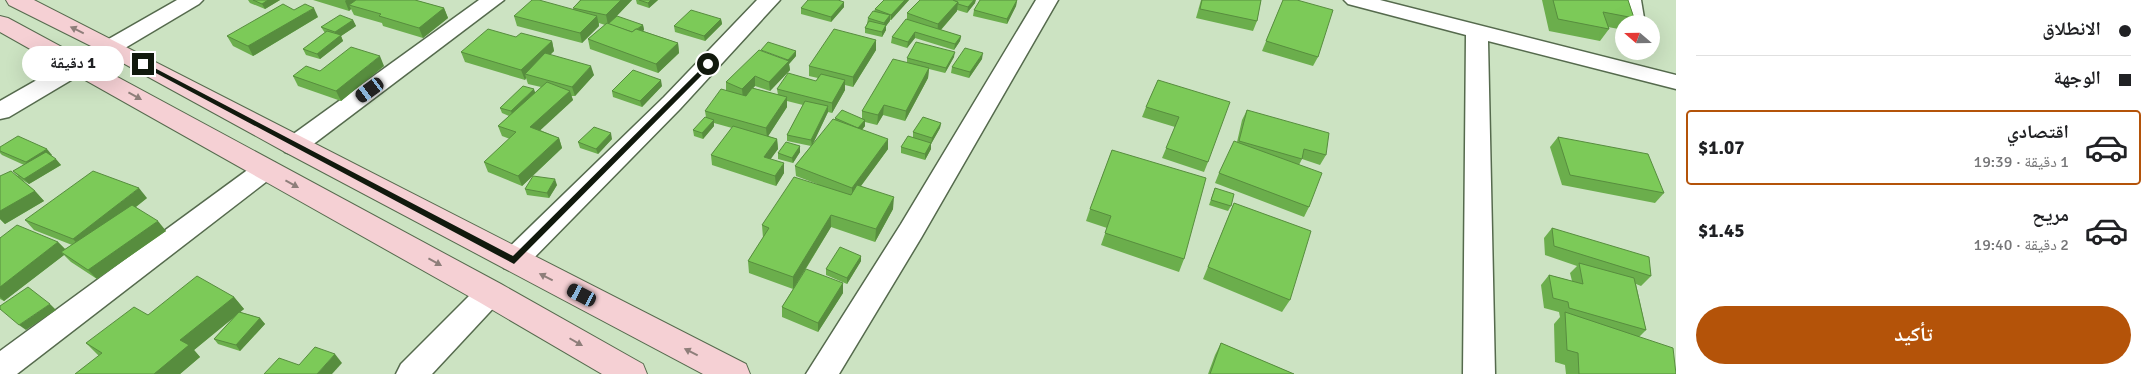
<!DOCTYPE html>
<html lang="ar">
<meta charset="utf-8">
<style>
body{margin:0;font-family:Signika,"Noto Naskh Arabic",sans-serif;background:#f6f6f6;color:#202124;direction:rtl;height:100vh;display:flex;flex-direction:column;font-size:19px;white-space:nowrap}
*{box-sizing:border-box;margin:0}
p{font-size:16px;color:#757577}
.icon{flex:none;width:28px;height:28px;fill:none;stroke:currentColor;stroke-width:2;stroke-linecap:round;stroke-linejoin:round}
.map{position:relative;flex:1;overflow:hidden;direction:ltr}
.details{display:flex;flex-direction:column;background:#fff;width:475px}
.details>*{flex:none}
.guide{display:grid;align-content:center;height:110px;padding:0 20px;background:#fff}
.needle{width:32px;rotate:290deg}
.fabs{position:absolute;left:1615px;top:15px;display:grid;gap:10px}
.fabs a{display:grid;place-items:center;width:45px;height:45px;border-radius:50%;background:#fff;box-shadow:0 5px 20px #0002;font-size:25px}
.end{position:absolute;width:22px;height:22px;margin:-11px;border:6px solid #11190d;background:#fff;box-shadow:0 0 0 2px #fff}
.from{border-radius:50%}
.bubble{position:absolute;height:35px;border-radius:18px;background:#fff;box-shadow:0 5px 20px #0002;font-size:16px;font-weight:800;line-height:35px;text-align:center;direction:rtl}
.car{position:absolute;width:15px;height:30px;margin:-15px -8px;border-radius:6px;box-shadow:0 0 4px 1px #0007;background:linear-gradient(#222 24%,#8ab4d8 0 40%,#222 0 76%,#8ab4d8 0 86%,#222 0)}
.guide b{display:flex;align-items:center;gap:18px;height:48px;font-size:19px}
.guide b+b{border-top:1px solid #e0e0e0}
.guide i{width:12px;height:12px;background:#202124}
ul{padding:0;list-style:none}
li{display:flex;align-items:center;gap:15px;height:75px;margin:0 10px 8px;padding:0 10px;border:2px solid transparent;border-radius:5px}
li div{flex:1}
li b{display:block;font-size:19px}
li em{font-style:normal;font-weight:800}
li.active{border-color:#b45309}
li>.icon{width:45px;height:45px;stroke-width:1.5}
.action{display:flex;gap:10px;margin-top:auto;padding:10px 20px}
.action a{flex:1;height:58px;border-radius:30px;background:#b45309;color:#fff;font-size:20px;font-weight:800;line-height:58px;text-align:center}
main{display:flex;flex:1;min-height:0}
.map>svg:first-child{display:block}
</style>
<main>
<section class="details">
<div class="guide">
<b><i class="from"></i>الانطلاق</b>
<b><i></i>الوجهة</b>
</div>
<ul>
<li class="active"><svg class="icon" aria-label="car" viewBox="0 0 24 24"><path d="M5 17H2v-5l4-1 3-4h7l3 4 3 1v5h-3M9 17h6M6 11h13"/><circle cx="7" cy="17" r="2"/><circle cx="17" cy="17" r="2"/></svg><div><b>اقتصادي</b><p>1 دقيقة · 19:39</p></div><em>$1.07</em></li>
<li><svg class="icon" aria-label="car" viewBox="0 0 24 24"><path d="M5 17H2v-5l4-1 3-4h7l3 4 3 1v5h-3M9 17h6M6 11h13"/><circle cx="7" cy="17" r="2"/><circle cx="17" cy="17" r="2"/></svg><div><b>مريح</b><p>2 دقيقة · 19:40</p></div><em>$1.45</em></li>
</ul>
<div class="action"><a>تأكيد</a></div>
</section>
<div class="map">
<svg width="1676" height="374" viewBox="0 0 1676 374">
<rect width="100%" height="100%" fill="#cce3c2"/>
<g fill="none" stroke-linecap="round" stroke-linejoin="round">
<defs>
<g id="street">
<polygon points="177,0 203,0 199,4 9,117 0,119 0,101"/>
<polygon points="479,0 504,0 303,152 294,155 285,152 281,146 285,140"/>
<polygon points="757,0 780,0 680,109 524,268 514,271 504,268 500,260 504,252 664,97"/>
<polygon points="1036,0 1058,0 921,238 839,374 806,374 901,224"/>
<polygon points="1344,0 1380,0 1676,75 1676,89 1488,41 1495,374 1463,374 1466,35 1348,4"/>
<polygon points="1619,0 1641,0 1645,24 1624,25"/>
<polygon points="266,160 275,163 279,169 275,175 17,374 0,374 0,351 257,163"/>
<polygon points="490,281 500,285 505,293 500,301 432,374 396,374 401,364 480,285"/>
</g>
<g id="secondary">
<polygon points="6,0 34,0 746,364 750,374 703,374 285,152 101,51 9,5"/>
<polygon points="0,16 8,18 501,284 643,364 647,374 602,374 479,302 0,32"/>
</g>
</defs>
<use href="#street" stroke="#556a4d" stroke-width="3"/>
<use href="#secondary" stroke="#556a4d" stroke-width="2"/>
<use href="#street" fill="#fff" fill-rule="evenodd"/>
<use href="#secondary" fill="#f5d0d4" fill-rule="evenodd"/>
</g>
<g fill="#6bae4c">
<polygon points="248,0 280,0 265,9 250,3"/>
<polygon points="313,0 415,0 444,8 448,18 423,38 383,26 382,23 354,15 351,9 349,11"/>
<polygon points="580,0 632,0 614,19 643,25 644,30 643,31 678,43 679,53 658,73 590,49 588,39 605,25 599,23 599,26 582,43 517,26 514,16 574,9 573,8"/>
<polygon points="636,0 658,0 649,8 637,4"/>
<polygon points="884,0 909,0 891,20 890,20 886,26 886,30 882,37 865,33 865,28 867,24 868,18 874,11 875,9"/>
<polygon points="920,0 975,3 967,13 957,10 957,11 941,30 961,36 960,41 954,50 915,38 907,48 891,43 892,37 907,19 907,13"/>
<polygon points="1017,0 1016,6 1007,24 973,16 974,10"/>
<polygon points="1201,0 1261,0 1257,21 1253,31 1196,18"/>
<polygon points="1283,0 1318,57 1313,66 1262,51"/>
<polygon points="1542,0 1628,0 1634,18 1629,24 1624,24 1624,30 1608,27 1609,29 1600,41 1549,31"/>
<polygon points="844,7 831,22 801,14 801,8"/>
<polygon points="294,10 318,17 253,56 233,46 227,36"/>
<polygon points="721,19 722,24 705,41 675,32 674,26"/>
<polygon points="353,20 356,26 341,36 343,41 320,59 306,55 303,49 325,33 321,27"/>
<polygon points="876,40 876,50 853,87 845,85 845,90 832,113 828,112 812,145 835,120 835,118 862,119 862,111 907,63 907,58 954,57 945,73 929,69 928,78 905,121 883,115 877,125 865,122 865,126 862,130 888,149 861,186 893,209 875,242 831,227 798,282 843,283 843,293 818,332 782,317 782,307 793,289 749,273 748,261 763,238 762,225 817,184 796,176 795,166 811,146 787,141 787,135 803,105 787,101 787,107 768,136 777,139 778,149 770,159 784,173 776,186 712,165 711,155 732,128 714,123 714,126 703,139 694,136 693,130 706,117 705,111 726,90 726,82 796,56 789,64 790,70 770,91 755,86 753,88 778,95 777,89 816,81 818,78 809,76 809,66"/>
<polygon points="552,41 554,51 550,55 594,75 575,96 571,96 573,100 540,130 559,138 562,148 522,186 488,172 484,162 510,139 502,136 498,126 509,116 502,113 500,108 535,93 541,87 528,84 526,78 525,80 465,62 461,52"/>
<polygon points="982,59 969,78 951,73 952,67"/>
<polygon points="384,66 341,101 298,86 293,76 320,71"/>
<polygon points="1158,80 1208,162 1204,172 1162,158 1175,127 1142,117 1146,107"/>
<polygon points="662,86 642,107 613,97 612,91"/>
<polygon points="1247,110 1326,155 1320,165 1302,159 1299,165 1309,207 1304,217 1215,183 1219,173 1237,142 1242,120"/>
<polygon points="941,123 940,128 931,144 931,149 925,160 901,153 901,147 913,138 913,132"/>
<polygon points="1558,137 1664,193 1655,203 1562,185 1550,147"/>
<polygon points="612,139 598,154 580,148 578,142"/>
<polygon points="800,146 800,152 793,163 778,159 778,153"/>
<polygon points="0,147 52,155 51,156 61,165 29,184 19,178 35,191 44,201 5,224 0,219 0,176 18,176 13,171 24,165 2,155 0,153"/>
<polygon points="1112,150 1184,259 1179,272 1101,245 1107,228 1086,221 1090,209"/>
<polygon points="557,185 549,198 527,195 525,189"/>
<polygon points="1215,188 1231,206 1228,211 1209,205"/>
<polygon points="147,198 136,207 166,231 97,279 71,262 64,255 4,301 0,299 0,238 58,242 65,249 72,245 34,230 25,220"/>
<polygon points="1234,203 1290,300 1282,312 1203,279"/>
<polygon points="1552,228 1651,276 1641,286 1636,284 1646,330 1639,337 1676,374 1566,374 1565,365 1555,362 1554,324 1560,317 1559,312 1544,308 1541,285 1549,275 1572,281 1570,273 1577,266 1545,255 1544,238"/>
<polygon points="861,256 861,261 847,284 826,275 826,269"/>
<polygon points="234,297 244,309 240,312 260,318 265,324 240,351 218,344 214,339 233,318 194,350 200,357 180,374 75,374 99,356 86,343 148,315"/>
<polygon points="1221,343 1294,374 1208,374 1215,355"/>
</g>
<g fill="#578d3e">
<polygon points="268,0 280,0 265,9 262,4"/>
<polygon points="346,0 363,0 349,5 351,9 349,11 345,1"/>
<polygon points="621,0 632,0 608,25 606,15"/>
<polygon points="651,0 658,0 649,8 648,3"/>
<polygon points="905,0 909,0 891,20 891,15"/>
<polygon points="974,0 976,0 975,3 967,13 968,7"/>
<polygon points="1017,0 1016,6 1007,24 1007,19"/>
<polygon points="844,2 844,7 831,22 831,17"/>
<polygon points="958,2 957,11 937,34 938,24"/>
<polygon points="314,8 318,17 253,56 248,46"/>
<polygon points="444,8 448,18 423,38 419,28"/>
<polygon points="890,15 890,21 886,26 886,30 882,37 882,32 884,28 884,23"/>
<polygon points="597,16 599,26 582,43 580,33"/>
<polygon points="721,19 722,24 705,41 704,36"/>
<polygon points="353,20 356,26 341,36 343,41 320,59 317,54 337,38 335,32"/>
<polygon points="643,25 644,30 634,39 633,33"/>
<polygon points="915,32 915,38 907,48 908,42"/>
<polygon points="961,36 960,41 954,50 955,44"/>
<polygon points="876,40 876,50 853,87 853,77"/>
<polygon points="552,41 554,51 529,75 525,74 526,78 525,80 521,70"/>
<polygon points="678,43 679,53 658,73 656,64"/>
<polygon points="796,51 796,56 789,64 790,70 770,91 769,82"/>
<polygon points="955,52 954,57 945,73 946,68"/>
<polygon points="983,53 982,59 969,78 970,72"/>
<polygon points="380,56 384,66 341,101 336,91"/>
<polygon points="591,66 594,75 575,96 572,87"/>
<polygon points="929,68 928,78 905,121 906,111"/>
<polygon points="755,76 755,86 743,99 742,89"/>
<polygon points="661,80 662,86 642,107 640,101"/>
<polygon points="845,80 845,90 832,113 832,103"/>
<polygon points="534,89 536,95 513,117 511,111"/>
<polygon points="570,91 573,100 533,137 530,127"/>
<polygon points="787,97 787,107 767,138 766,128"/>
<polygon points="884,105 883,115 877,125 878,115"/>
<polygon points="828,106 828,112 812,146 811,140"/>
<polygon points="714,120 714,126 703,139 702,133"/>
<polygon points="865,120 865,126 858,134 858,128"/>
<polygon points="941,123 940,128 931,144 931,149 925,160 925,154 931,143 932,138"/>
<polygon points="611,133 612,139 598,154 596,149"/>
<polygon points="559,138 562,148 522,186 518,176"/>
<polygon points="777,139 778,149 765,167 764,157"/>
<polygon points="888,139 888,149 852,198 852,188"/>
<polygon points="800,146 800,152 793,163 792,158"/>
<polygon points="47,149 52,155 31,168 26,162"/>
<polygon points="56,159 61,165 29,184 24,179"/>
<polygon points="784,163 784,173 776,186 775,176"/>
<polygon points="555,179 557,185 549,198 547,193"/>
<polygon points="139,188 147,198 82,249 73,239"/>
<polygon points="35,191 44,201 5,224 0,219 0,211"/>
<polygon points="894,197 893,209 875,242 876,229"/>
<polygon points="831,215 831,227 793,289 793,277"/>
<polygon points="158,221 166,231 97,279 88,270"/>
<polygon points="58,242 68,252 61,252 64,255 4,301 0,297 0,287"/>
<polygon points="861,256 861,261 847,284 847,278"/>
<polygon points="843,283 843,293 818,332 818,323"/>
<polygon points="234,297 244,309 194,350 200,357 180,374 154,374 180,340"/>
<polygon points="50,304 56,310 26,330 19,325"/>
<polygon points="260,318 265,324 240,351 236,345"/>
<polygon points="335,354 342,363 332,374 317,374"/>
</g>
<g fill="#7cca58" stroke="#578d3e">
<polygon points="253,0 268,0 262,4"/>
<polygon points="356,0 415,0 444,8 419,28 379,16 381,14 349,5"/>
<polygon points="532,0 539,0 597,16 580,33 514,16"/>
<polygon points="581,0 621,0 606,15 573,8"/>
<polygon points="639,0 651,0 648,3"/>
<polygon points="808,0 838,0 844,2 831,17 801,8"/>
<polygon points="884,0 905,0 891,15 875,9"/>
<polygon points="920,0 953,0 958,2 938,24 907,13"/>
<polygon points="953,0 974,0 968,7 958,4 958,2"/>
<polygon points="980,0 1017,0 1007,19 974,10"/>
<polygon points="1202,0 1261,0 1257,21 1200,9"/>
<polygon points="1283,0 1297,0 1333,10 1318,57 1266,41"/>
<polygon points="1553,0 1628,0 1634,18 1603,12 1609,29 1558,19"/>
<polygon points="283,4 294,10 305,4 314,8 248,46 227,36"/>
<polygon points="691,10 721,19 704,36 674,26"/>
<polygon points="873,11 890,15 884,23 868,18"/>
<polygon points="340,15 353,20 335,32 321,27"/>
<polygon points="617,16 643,25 637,29 636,29 632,32 608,24"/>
<polygon points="906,19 961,36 955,44 915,32 908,42 892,37"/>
<polygon points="869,21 886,25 882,32 865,28"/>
<polygon points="607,23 632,32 636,29 678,43 656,64 588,39"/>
<polygon points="488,29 516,37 521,33 552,41 521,70 461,52"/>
<polygon points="834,29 876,40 853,77 809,66"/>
<polygon points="327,31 341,35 317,54 303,49"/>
<polygon points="768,42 796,51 788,60 761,50"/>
<polygon points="916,42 955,52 946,68 907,58"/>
<polygon points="351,47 380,56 336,91 293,76 306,66 320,71"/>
<polygon points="965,48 983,53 970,72 952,67"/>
<polygon points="759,50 789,61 769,82 755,76 742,89 726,82"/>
<polygon points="545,53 591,66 572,87 525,74"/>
<polygon points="893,59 929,68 906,111 884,105 878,115 862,111"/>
<polygon points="633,70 661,80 640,101 612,91"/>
<polygon points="788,73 816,81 821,74 845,80 832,103 777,89"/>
<polygon points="1158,80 1230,102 1208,162 1166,148 1179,117 1146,107"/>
<polygon points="547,82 570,91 530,127 559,138 518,176 484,162 516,132 498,126"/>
<polygon points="523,86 534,89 511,111 500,108"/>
<polygon points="752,88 787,97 766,128 705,111 721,89 746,96"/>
<polygon points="805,101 828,106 811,140 787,135"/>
<polygon points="842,110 865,120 858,128 835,118"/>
<polygon points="1247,110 1329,133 1326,155 1304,149 1302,159 1239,141"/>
<polygon points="705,117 714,120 702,133 693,130"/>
<polygon points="923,117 941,123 932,138 913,132"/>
<polygon points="833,119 888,139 852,188 795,166"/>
<polygon points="733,126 777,139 764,157 784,163 775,176 711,155"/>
<polygon points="594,127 611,133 596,149 578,142"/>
<polygon points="18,136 47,149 26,162 0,151 0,147"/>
<polygon points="908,136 931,143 925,154 901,147"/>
<polygon points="1558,137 1648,154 1664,193 1570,175"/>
<polygon points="1234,141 1322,173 1309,207 1219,173"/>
<polygon points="786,142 800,146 792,158 778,153"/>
<polygon points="1112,150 1206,178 1184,259 1105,233 1111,216 1090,209"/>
<polygon points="46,152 56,159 24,179 13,171"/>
<polygon points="11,171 35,191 0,211 0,176"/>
<polygon points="93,171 139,188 73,239 25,220"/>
<polygon points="533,176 555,179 547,193 525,189"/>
<polygon points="794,177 851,195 857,185 894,197 876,229 831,215 793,277 748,261 769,228 762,225"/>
<polygon points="1215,188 1234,194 1231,206 1211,200"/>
<polygon points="1234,203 1311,231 1290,300 1208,267"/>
<polygon points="132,205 158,221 88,270 61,252"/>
<polygon points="17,225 58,242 0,287 0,238"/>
<polygon points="1552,228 1649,257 1651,276 1554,246"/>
<polygon points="840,247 861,256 847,278 826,269"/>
<polygon points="1579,263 1634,278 1646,330 1569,308 1568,302 1553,298 1549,275 1583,284"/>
<polygon points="806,269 843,283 818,323 782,307"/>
<polygon points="197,276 234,297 180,340 189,345 154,374 75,374 102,353 86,343 134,307 148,315"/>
<polygon points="28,287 50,304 19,325 0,309 0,306"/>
<polygon points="239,312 260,318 236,345 214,339"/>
<polygon points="1565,312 1673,348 1676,374 1579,374 1578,353 1567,350"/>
<polygon points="1221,343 1294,374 1210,374"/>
<polygon points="315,347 335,354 317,374 264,374 279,358 299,365"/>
</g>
<defs><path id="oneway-solid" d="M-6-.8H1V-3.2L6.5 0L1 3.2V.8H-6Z" transform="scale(1.25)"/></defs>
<g fill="#8e7e7a">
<use href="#oneway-solid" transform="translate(77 30) rotate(-154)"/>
<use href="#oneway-solid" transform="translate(135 96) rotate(29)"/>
<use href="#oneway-solid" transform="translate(292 184) rotate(29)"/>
<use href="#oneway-solid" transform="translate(435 262) rotate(29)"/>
<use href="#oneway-solid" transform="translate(546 277) rotate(-153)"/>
<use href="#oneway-solid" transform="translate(576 342) rotate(30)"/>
<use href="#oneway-solid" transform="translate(691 352) rotate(-153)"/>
</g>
<polygon fill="#11190d" points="708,62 711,66 514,264 139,64 145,63 513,256"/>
</svg>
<div class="fabs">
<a><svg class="needle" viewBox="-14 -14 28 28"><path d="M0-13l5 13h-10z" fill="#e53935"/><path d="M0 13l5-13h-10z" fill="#757577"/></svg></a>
</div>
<i class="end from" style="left:708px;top:64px"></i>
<i class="end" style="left:143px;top:64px"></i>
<div class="bubble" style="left:22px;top:46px;width:102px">1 دقيقة</div>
<i class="car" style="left:370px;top:90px;rotate:234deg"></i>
<i class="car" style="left:582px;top:295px;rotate:297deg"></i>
</div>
</main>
